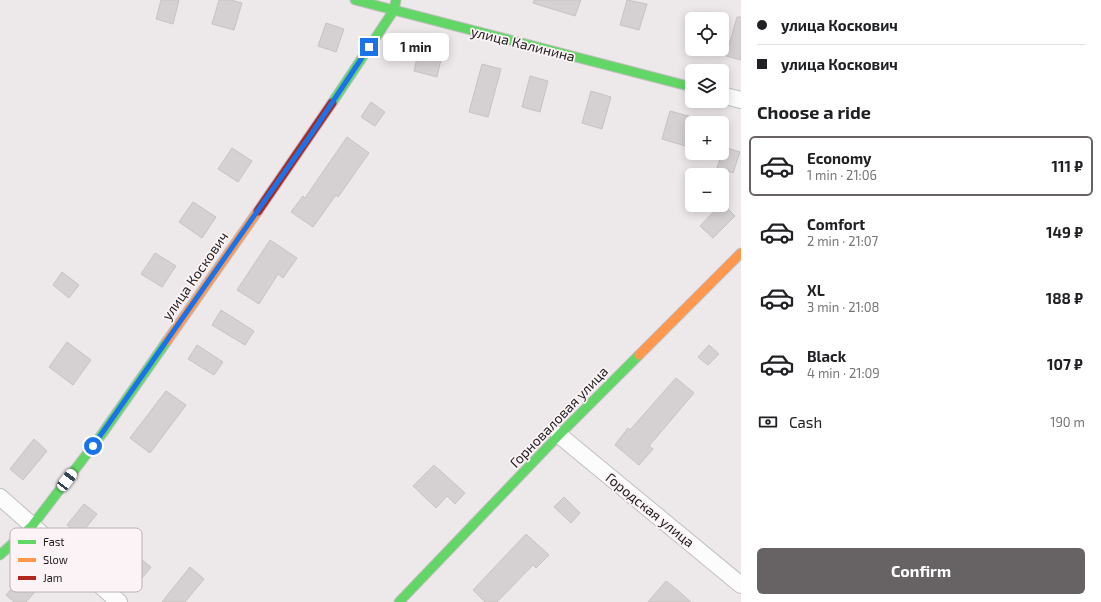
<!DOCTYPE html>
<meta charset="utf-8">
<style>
body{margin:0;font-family:"Exo 2",sans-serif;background:#f2f2f2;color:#202124;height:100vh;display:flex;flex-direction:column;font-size:15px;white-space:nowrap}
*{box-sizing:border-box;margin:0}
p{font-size:13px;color:#757577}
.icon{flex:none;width:22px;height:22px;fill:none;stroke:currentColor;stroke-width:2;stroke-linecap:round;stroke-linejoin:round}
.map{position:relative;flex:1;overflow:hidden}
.drawer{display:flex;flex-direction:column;background:#fff;width:360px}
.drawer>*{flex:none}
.guide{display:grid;align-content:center;height:88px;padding:0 16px;background:#fff}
.tools{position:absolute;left:685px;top:12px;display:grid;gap:8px}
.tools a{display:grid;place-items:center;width:44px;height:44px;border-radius:6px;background:#fff;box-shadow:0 2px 10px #0003;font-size:20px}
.end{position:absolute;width:18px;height:18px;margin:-9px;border:5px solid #1a73e8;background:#fff;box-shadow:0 0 0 2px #fff}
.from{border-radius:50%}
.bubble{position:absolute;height:28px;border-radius:6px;background:#fff;box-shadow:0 2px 10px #0003;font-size:13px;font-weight:700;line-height:28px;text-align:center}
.car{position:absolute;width:12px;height:24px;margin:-12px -6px;border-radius:5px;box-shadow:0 0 3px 1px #0007;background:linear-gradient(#fff 24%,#345 0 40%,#fff 0 76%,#345 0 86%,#fff 0)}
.guide b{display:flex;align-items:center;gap:14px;height:38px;font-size:15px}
.guide b+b{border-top:1px solid #e0e0e0}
.guide i{width:10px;height:10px;background:#202124}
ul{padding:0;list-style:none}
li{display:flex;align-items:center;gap:12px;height:60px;margin:0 8px 6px;padding:0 8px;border:2px solid transparent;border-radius:6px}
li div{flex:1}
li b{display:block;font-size:15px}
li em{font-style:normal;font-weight:700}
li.current{border-color:#676364}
li>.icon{width:36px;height:36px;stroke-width:1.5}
h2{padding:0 16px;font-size:18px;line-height:48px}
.pay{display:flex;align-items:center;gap:10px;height:44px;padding:0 16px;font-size:15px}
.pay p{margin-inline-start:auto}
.action{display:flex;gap:8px;margin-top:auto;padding:8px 16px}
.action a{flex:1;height:46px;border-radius:6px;background:#676364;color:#fff;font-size:16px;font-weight:700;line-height:46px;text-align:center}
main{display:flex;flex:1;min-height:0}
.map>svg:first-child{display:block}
</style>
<main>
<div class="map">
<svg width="741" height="602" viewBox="0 0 741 602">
<rect width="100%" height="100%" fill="#ede8e9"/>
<g fill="#d5d1d2" stroke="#c6c3c3">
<polygon points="161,0 179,0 173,24 156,19"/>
<polygon points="219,0 231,0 242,3 234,30 212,24"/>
<polygon points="534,0 581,0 575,16 533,3"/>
<polygon points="627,0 647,4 639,30 620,25"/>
<polygon points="737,17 741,17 741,60 726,56"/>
<polygon points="326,23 344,29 336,52 318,46"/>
<polygon points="419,49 442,55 437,77 414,71"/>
<polygon points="482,64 501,69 488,117 469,112"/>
<polygon points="530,76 548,81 540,112 522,107"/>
<polygon points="591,91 611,97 602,129 582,123"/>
<polygon points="371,102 385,112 375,126 361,117"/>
<polygon points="670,111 692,117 692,148 662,139"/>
<polygon points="347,137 369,153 338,197 336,195 313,227 291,212 303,196 305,198"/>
<polygon points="724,147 740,152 733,173 717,168"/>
<polygon points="232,148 252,161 238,182 218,169"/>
<polygon points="193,202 216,217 202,238 179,222"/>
<polygon points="722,203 735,216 713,238 700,226"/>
<polygon points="270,240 297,258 283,278 278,274 259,304 237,290"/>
<polygon points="155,253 176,266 162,287 141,274"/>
<polygon points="62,272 79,285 69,298 53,285"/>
<polygon points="221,310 254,331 245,345 212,325"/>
<polygon points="67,342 91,360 73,385 49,367"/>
<polygon points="197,345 223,362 214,375 188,359"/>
<polygon points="709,345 719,354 708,365 698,357"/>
<polygon points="676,378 694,393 649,446 653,449 639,465 615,445 628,428 630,430"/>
<polygon points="166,391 186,405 150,453 130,438"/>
<polygon points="34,439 47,451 23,480 10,469"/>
<polygon points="434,465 465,493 455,504 447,496 436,508 413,486"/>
<polygon points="564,497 580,513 571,523 554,507"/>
<polygon points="84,504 97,514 80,535 67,525"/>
<polygon points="526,534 549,555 536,568 533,565 497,602 485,602 473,590"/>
<polygon points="137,556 151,567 134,588 120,577"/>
<polygon points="190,567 204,579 185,602 162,602"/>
<polygon points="25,573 40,586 26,602 14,602 6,595"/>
<polygon points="666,581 676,589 691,602 648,602"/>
</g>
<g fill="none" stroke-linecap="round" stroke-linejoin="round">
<defs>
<g id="street">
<polyline points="722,95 741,100"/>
<polyline points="559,435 741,585"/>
<polyline points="0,497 119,602"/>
</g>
<g id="fast">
<polyline points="355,0 692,87"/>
<polyline points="332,103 394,10 396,0"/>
<polyline points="0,555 32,526 102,434 167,341"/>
<polyline points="399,602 559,435 639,355"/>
</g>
<g id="slow">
<polyline points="167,341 258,211"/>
<polyline points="639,355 741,253"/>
</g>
<polyline id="jam" points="258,211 332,103"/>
</defs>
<use href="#street" stroke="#c3bfc0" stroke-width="18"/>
<use href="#fast" stroke="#c3bfc0" stroke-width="11"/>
<use href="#slow" stroke="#c3bfc0" stroke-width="11"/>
<use href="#jam" stroke="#c3bfc0" stroke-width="11"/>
<use href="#street" stroke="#fcfcfc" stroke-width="16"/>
<use href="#fast" stroke="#63d668" stroke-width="9"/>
<use href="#slow" stroke="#ff974d" stroke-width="9"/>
<use href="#jam" stroke="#b3261e" stroke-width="9"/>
</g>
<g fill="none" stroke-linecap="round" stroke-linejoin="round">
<polyline stroke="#1a73e8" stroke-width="5" points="93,446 312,133 369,47"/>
</g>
<g text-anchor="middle" stroke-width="3.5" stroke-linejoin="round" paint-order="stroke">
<g font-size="14" fill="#1f1c1c" stroke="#fcf3f6">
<text transform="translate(523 44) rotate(14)" y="5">улица Калинина</text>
<text transform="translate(195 276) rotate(-55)" y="5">улица Коскович</text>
<text transform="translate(559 417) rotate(-46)" y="5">Горноваловая улица</text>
<text transform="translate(650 510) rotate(39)" y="5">Городская улица</text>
</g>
</g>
<rect x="10" y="528" width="132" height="64" rx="6" fill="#fcf3f6" stroke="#bab2b5" stroke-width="1"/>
<rect x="18" y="540" width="18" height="4" fill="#63d668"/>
<rect x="18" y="558" width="18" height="4" fill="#ff974d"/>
<rect x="18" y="576" width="18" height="4" fill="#b3261e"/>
<g font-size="11" fill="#1f1c1c">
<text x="43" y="546">Fast</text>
<text x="43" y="564">Slow</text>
<text x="43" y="582">Jam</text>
</g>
</svg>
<div class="tools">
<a><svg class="icon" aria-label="locate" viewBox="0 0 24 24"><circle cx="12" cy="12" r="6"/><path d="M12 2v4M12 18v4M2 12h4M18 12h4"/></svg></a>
<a><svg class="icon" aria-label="layers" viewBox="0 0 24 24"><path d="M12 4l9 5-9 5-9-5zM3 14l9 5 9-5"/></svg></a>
<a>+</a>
<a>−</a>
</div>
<i class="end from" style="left:93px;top:446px"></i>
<i class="end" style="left:369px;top:47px"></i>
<div class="bubble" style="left:383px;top:33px;width:66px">1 min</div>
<i class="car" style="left:67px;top:480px;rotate:37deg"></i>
</div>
<section class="drawer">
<div class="guide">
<b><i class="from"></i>улица Коскович</b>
<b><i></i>улица Коскович</b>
</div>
<h2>Choose a ride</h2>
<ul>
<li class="current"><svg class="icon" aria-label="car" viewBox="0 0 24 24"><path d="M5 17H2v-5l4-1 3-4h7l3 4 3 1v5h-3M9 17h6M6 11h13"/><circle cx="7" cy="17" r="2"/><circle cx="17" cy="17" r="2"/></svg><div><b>Economy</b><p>1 min · 21:06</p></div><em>111 ₽</em></li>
<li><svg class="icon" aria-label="car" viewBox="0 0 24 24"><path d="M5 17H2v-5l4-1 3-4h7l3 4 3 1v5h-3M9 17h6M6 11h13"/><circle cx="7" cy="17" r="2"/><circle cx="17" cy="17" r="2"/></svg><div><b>Comfort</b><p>2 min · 21:07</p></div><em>149 ₽</em></li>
<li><svg class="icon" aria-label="car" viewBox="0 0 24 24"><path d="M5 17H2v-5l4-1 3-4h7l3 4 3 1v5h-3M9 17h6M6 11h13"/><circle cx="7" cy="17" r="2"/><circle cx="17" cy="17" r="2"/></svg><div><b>XL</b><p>3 min · 21:08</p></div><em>188 ₽</em></li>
<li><svg class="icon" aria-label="car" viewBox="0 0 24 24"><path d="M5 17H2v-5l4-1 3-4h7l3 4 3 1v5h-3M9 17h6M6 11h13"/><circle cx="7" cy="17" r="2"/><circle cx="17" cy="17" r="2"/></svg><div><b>Black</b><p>4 min · 21:09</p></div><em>107 ₽</em></li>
</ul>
<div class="pay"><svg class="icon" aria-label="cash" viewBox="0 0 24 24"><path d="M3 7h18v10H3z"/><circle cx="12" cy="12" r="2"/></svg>Cash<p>190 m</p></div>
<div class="action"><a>Confirm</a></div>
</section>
</main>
